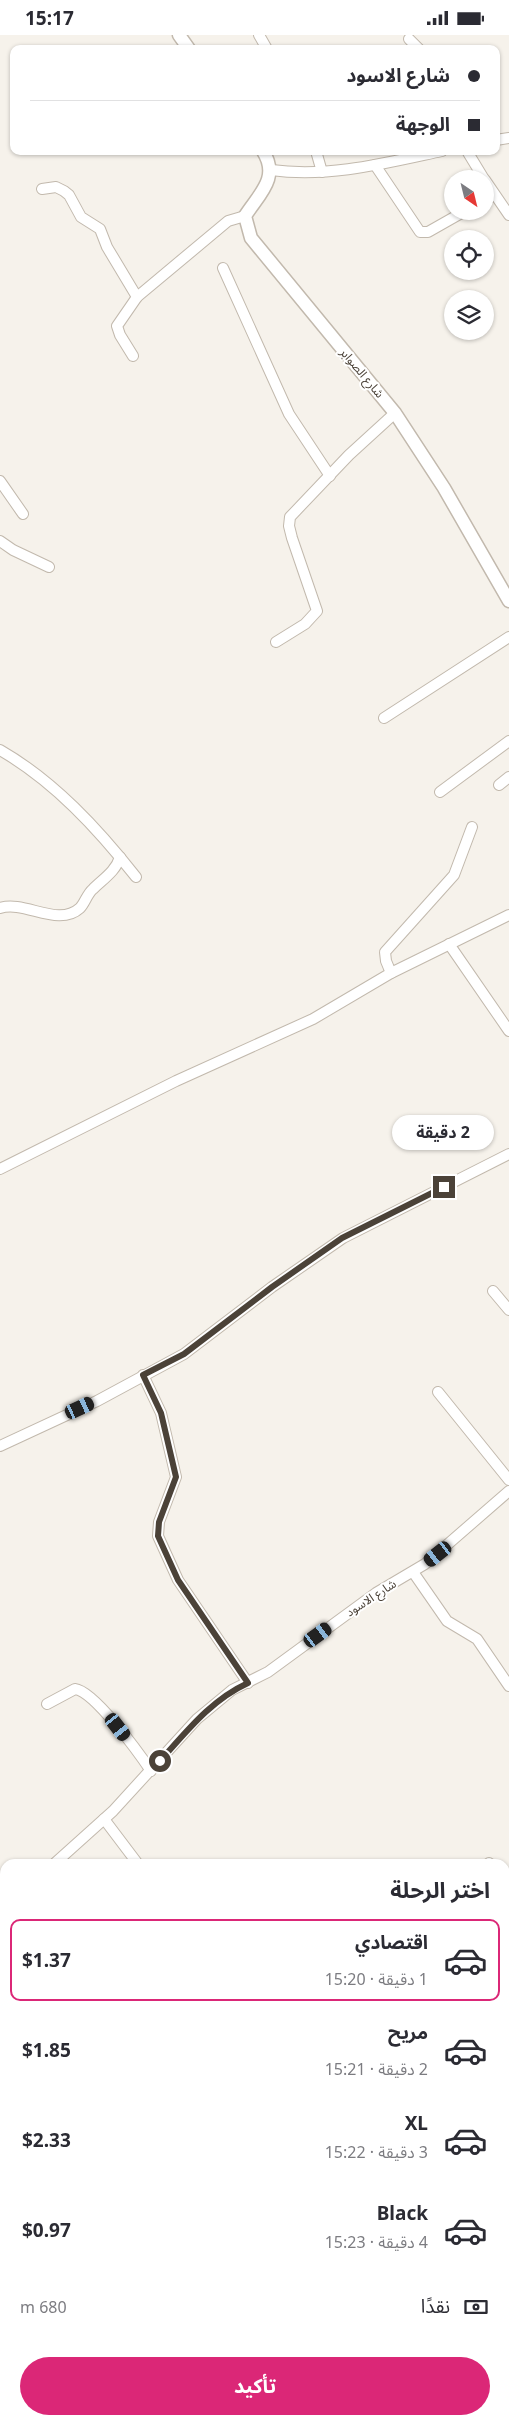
<!DOCTYPE html>
<html lang="ar">
<meta charset="utf-8">
<style>
body{margin:0;font-family:"Noto Sans","Noto Sans Arabic",sans-serif;background:#f7f7f7;color:#2b2b33;direction:rtl;height:100vh;display:flex;flex-direction:column;font-size:19px;white-space:nowrap}
*{box-sizing:border-box;margin:0}
p{font-size:16px;color:#7c7c81}
.icon{flex:none;width:28px;height:28px;fill:none;stroke:currentColor;stroke-width:2;stroke-linecap:round;stroke-linejoin:round}
.map{position:relative;flex:1;overflow:hidden;direction:ltr}
.drawer{position:absolute;left:0px;top:1824px;width:510px;height:566px;display:flex;flex-direction:column;background:#fff;border-radius:15px 15px 0 0;box-shadow:0 1px 4px #0004;direction:rtl}
.drawer>*{flex:none}
.banner{position:absolute;left:10px;top:10px;width:490px;height:110px;border-radius:10px;box-shadow:0 1px 4px #0004;direction:rtl;display:grid;align-content:center;height:110px;padding:0 20px;background:#fff}
.needle{width:32px;rotate:145deg}
.tools{position:absolute;left:444px;top:135px;display:grid;gap:10px}
.tools a{display:grid;place-items:center;width:50px;height:50px;border-radius:50%;background:#fff;box-shadow:0 1px 4px #0004;font-size:25px}
.end{position:absolute;width:22px;height:22px;margin:-11px;border:6px solid #4b4238;background:#fff;box-shadow:0 0 0 2px #fff}
.from{border-radius:50%}
.bubble{position:absolute;height:35px;border-radius:18px;background:#fff;box-shadow:0 1px 4px #0004;font-size:16px;font-weight:700;line-height:35px;text-align:center;direction:rtl}
.car{position:absolute;width:15px;height:30px;margin:-15px -8px;border-radius:6px;box-shadow:0 0 4px 1px #0007;background:linear-gradient(#222 24%,#8ab4d8 0 40%,#222 0 76%,#8ab4d8 0 86%,#222 0)}
.banner b{display:flex;align-items:center;gap:18px;height:48px;font-size:19px}
.banner b+b{border-top:1px solid #e1e1e2}
.banner i{width:12px;height:12px;background:#2b2b33}
ul{padding:0;list-style:none}
li{display:flex;align-items:center;gap:15px;height:82px;margin:0 10px 8px;padding:0 10px;border:2px solid transparent;border-radius:10px}
li div{flex:1}
li b{display:block;font-size:19px}
li em{font-style:normal;font-weight:700}
li.selected{border-color:#db2777}
li>.icon{width:45px;height:45px;stroke-width:1.5}
h2{padding:0 20px;font-size:22px;line-height:60px}
.pay{display:flex;align-items:center;gap:12px;height:55px;padding:0 20px;font-size:19px}
.pay p{margin-inline-start:auto}
.primary-button{display:flex;gap:10px;margin-top:auto;padding:10px 20px}
.primary-button a{flex:1;height:58px;border-radius:30px;background:#db2777;color:#fff;font-size:20px;font-weight:700;line-height:58px;text-align:center}
.status{display:flex;justify-content:space-between;align-items:center;height:35px;padding:0 25px;background:#fff;direction:ltr}
.status svg{height:14px;fill:currentColor}
.map>svg:first-child{display:block}
</style>
<div class="status"><b>15:17</b><svg viewBox="0 0 49 12"><path d="M0 12V9h3v3zM5 12V6h3v6zM10 12V3h3v9zM15 12V0h3v12zM26 1h20v11H26zM47 4h2v5h-2z"/></svg></div>
<div class="map">
<svg width="509" height="2389" viewBox="0 0 509 2389">
<rect width="100%" height="100%" fill="#f6f2eb"/>
<g fill="none" stroke-linecap="round" stroke-linejoin="round">
<defs>
<g id="minor">
<polyline points="259,0 267,14"/>
<polyline points="409,4 419,14"/>
<polyline points="496,105 509,103"/>
<polyline points="316,116 322,137"/>
<polyline points="467,116 484,144"/>
<polyline points="375,130 420,197 428,197 465,176"/>
<path d="M271,135C329,143 386,128 442,116"/>
<polyline points="485,145 509,180"/>
<polyline points="42,154 56,152 64,156 69,160 81,182 100,194 107,212 137,262"/>
<polyline points="485,165 494,160"/>
<polyline points="223,233 289,379 330,441"/>
<polyline points="133,321 120,300 117,291 137,262 228,186 245,181"/>
<polyline points="0,446 23,479"/>
<polyline points="0,506 13,515 49,532"/>
<polyline points="276,607 305,589 317,576 292,503 289,491 290,482 349,420 395,378"/>
<polyline points="384,683 509,602"/>
<path d="M0,715C54,746 98,794 136,842"/>
<polyline points="499,750 509,742"/>
<polyline points="440,757 509,706"/>
<path d="M0,873C25,865 58,893 80,873C85,868 87,859 93,854C103,844 116,836 120,822"/>
<polyline points="449,909 509,996"/>
<polyline points="391,938 386,926 385,917 454,840 472,792"/>
<polyline points="0,1134 176,1046 313,984 391,938 509,880"/>
<polyline points="493,1256 509,1275"/>
<polyline points="143,1340 161,1378 176,1442 159,1487 158,1501 178,1545 248,1648"/>
<polyline points="438,1357 509,1445"/>
<polyline points="0,1411 97,1366 184,1319 272,1252 343,1203 509,1119"/>
<polyline points="413,1537 447,1586 477,1604 509,1651"/>
<path d="M47,1669L75,1654C94,1656 139,1718 151,1736"/>
<polyline points="104,1784 138,1829"/>
<polyline points="489,1828 489,1829"/>
<polyline points="54,1829 113,1776 197,1684 232,1655 268,1637 376,1558 425,1529 509,1456"/>
<polyline points="505,1853 509,1860"/>
<polyline points="0,1869 5,1865"/>
<polyline points="505,2002 509,2008"/>
<polyline points="0,2174 5,2181"/>
</g>
<g id="tertiary">
<polyline points="179,0 189,14"/>
<path d="M263,116C280,143 259,159 245,181L251,203L395,378L444,453L509,566"/>
</g>
<g id="trunk">
<polyline points="505,2058 509,2055"/>
<polyline points="505,2080 509,2077"/>
<polyline points="123,2389 128,2385"/>
<polyline points="152,2389 156,2385"/>
</g>
</defs>
<use href="#minor" stroke="#c2b9ad" stroke-width="12"/>
<use href="#tertiary" stroke="#c2b9ad" stroke-width="15"/>
<use href="#trunk" stroke="#e49637" stroke-width="19"/>
<use href="#minor" stroke="#fff" stroke-width="10"/>
<use href="#tertiary" stroke="#fff" stroke-width="12"/>
<use href="#trunk" stroke="#ffce84" stroke-width="16"/>
</g>
<g fill="none" stroke-linecap="round" stroke-linejoin="round">
<path stroke="#4b4238" stroke-width="6" d="M160,1726C187,1696 211,1665 248,1648L178,1545L158,1501L159,1487L176,1442L161,1378L143,1340L184,1319L272,1252L342,1203L444,1152"/>
</g>
<g text-anchor="middle" stroke-width="4" stroke-linejoin="round" paint-order="stroke">
<g font-size="12" fill="#4b4238" stroke="#fff">
<text transform="translate(362 338) rotate(50)" y="4">شارع الصوابر</text>
<text transform="translate(371 1563) rotate(-33)" y="4">شارع الاسود</text>
</g>
</g>
</svg>
<div class="tools">
<a><svg class="needle" viewBox="-14 -14 28 28"><path d="M0-13l5 13h-10z" fill="#e53935"/><path d="M0 13l5-13h-10z" fill="#7c7c81"/></svg></a>
<a><svg class="icon" aria-label="locate" viewBox="0 0 24 24"><circle cx="12" cy="12" r="6"/><path d="M12 2v4M12 18v4M2 12h4M18 12h4"/></svg></a>
<a><svg class="icon" aria-label="layers" viewBox="0 0 24 24"><path d="M12 4l9 5-9 5-9-5zM3 14l9 5 9-5"/></svg></a>
</div>
<i class="end from" style="left:160px;top:1726px"></i>
<i class="end" style="left:444px;top:1152px"></i>
<div class="bubble" style="left:392px;top:1080px;width:102px">2 دقيقة</div>
<i class="car" style="left:80px;top:1373px;rotate:65deg"></i>
<i class="car" style="left:438px;top:1519px;rotate:232deg"></i>
<i class="car" style="left:318px;top:1600px;rotate:54deg"></i>
<i class="car" style="left:118px;top:1692px;rotate:142deg"></i>
<div class="banner">
<b><i class="from"></i>شارع الاسود</b>
<b><i></i>الوجهة</b>
</div>
<section class="drawer">
<h2>اختر الرحلة</h2>
<ul>
<li class="selected"><svg class="icon" aria-label="car" viewBox="0 0 24 24"><path d="M5 17H2v-5l4-1 3-4h7l3 4 3 1v5h-3M9 17h6M6 11h13"/><circle cx="7" cy="17" r="2"/><circle cx="17" cy="17" r="2"/></svg><div><b>اقتصادي</b><p>1 دقيقة · 15:20</p></div><em>$1.37</em></li>
<li><svg class="icon" aria-label="car" viewBox="0 0 24 24"><path d="M5 17H2v-5l4-1 3-4h7l3 4 3 1v5h-3M9 17h6M6 11h13"/><circle cx="7" cy="17" r="2"/><circle cx="17" cy="17" r="2"/></svg><div><b>مريح</b><p>2 دقيقة · 15:21</p></div><em>$1.85</em></li>
<li><svg class="icon" aria-label="car" viewBox="0 0 24 24"><path d="M5 17H2v-5l4-1 3-4h7l3 4 3 1v5h-3M9 17h6M6 11h13"/><circle cx="7" cy="17" r="2"/><circle cx="17" cy="17" r="2"/></svg><div><b>XL</b><p>3 دقيقة · 15:22</p></div><em>$2.33</em></li>
<li><svg class="icon" aria-label="car" viewBox="0 0 24 24"><path d="M5 17H2v-5l4-1 3-4h7l3 4 3 1v5h-3M9 17h6M6 11h13"/><circle cx="7" cy="17" r="2"/><circle cx="17" cy="17" r="2"/></svg><div><b>Black</b><p>4 دقيقة · 15:23</p></div><em>$0.97</em></li>
</ul>
<div class="pay"><svg class="icon" aria-label="cash" viewBox="0 0 24 24"><path d="M3 7h18v10H3z"/><circle cx="12" cy="12" r="2"/></svg>نقدًا<p>680 m</p></div>
<div class="primary-button"><a>تأكيد</a></div>
</section>
</div>
